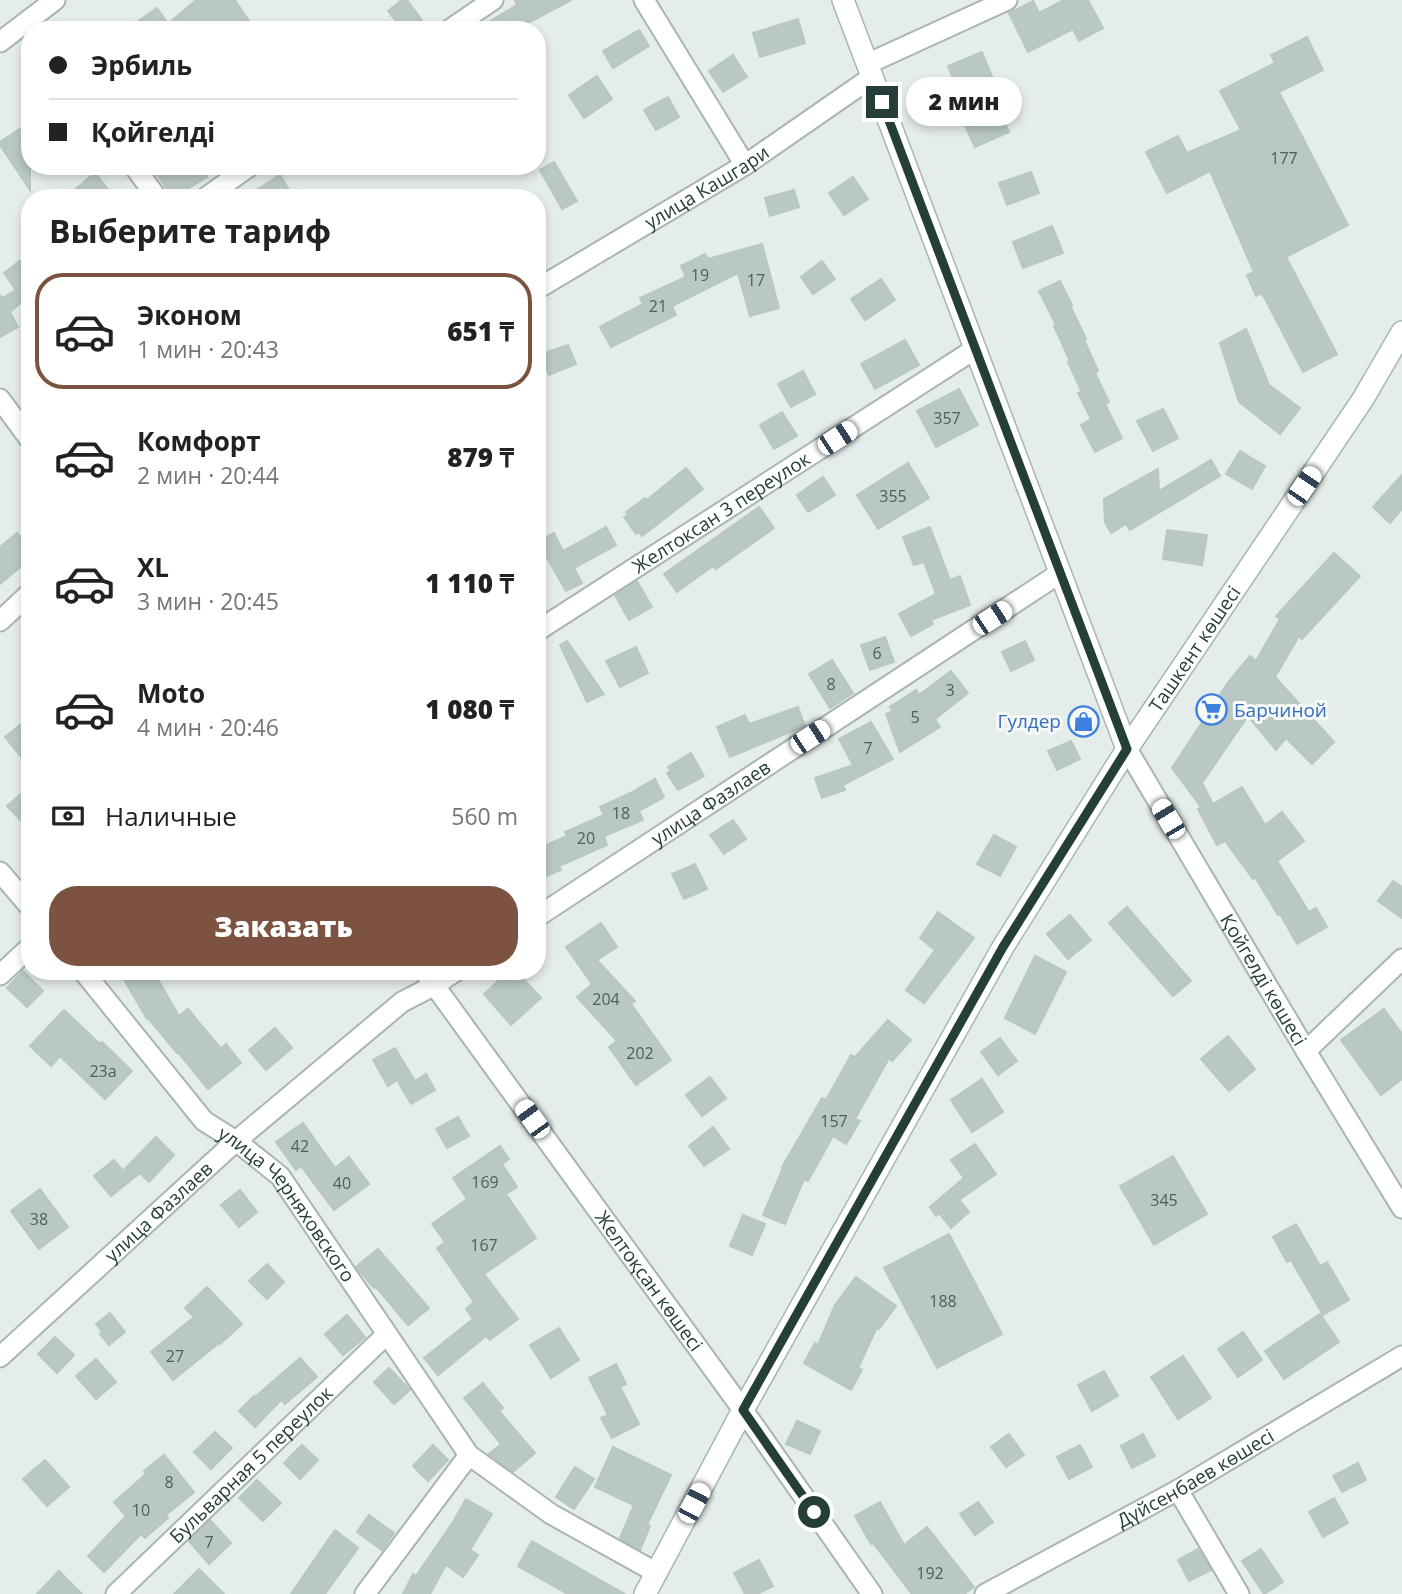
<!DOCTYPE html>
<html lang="ru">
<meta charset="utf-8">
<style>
body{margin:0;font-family:"Open Sans",sans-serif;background:#f6f6f6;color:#222;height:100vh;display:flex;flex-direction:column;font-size:26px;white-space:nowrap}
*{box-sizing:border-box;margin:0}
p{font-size:23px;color:#767676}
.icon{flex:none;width:38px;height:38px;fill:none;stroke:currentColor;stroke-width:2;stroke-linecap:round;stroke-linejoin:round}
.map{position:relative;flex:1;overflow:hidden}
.panel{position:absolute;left:21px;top:189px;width:525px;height:791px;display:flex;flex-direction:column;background:#fff;border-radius:28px;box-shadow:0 4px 10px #0003}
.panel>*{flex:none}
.banner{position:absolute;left:21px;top:21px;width:525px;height:154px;border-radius:28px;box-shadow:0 4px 10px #0003;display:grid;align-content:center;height:154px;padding:0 28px;background:#fff}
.end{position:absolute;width:32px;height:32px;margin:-16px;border:9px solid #253e39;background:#fff;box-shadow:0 0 0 4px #fff}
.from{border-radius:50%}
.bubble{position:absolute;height:49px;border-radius:24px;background:#fff;box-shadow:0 4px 10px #0003;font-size:23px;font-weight:800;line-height:49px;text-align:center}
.car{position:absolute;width:21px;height:42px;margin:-21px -10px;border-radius:9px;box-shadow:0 0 5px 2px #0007;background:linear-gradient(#fff 24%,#345 0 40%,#fff 0 76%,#345 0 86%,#fff 0)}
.banner b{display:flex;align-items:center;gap:24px;height:66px;font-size:26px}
.banner b+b{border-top:2px solid #e0e0e0}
.banner i{width:18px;height:18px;background:#222}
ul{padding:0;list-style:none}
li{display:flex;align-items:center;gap:21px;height:116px;margin:0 14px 10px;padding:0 14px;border:4px solid transparent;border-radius:28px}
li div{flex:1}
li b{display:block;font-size:26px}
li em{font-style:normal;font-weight:800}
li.current{border-color:#7c5241}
li>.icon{width:63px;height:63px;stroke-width:1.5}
h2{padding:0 28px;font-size:32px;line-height:84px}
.pay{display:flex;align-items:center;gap:18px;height:77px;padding:0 28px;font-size:26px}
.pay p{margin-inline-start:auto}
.button{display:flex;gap:14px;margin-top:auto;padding:14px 28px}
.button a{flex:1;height:80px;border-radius:28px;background:#7c5241;color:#fff;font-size:28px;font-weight:800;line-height:80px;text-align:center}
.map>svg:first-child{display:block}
</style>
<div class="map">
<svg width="1402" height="1594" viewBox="0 0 1402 1594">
<rect width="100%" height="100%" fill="#e5edea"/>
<g fill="#bac8c3" stroke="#b8c7c1" stroke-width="2">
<polygon points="196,0 235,0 255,30 126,30 157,8 168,24"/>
<polygon points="402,0 407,0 429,30 403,30 388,11"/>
<polygon points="515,0 571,0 515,30 475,30 517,5"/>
<polygon points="1064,0 1088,0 1103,28 1079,41 1073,29 1028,52 1009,13 1033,1 1039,13"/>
<polygon points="798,19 805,43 760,57 753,33"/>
<polygon points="639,30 649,46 613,68 603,51"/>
<polygon points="1307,37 1323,70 1279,92 1348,225 1286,257 1337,354 1303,372 1262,293 1256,296 1247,275 1254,272 1210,171 1167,193 1146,152 1178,136 1187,153 1241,130 1220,91 1275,63 1271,55"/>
<polygon points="982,52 992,77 958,90 948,66"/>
<polygon points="733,55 747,77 723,92 709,71"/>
<polygon points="597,76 612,99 584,118 569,95"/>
<polygon points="668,97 679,117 656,130 644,110"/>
<polygon points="997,106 1009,132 975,147 963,121"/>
<polygon points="30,122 30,190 0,145 0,142"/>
<polygon points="554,162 577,201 562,209 540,170"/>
<polygon points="169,166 200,166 207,177 173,198 157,174"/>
<polygon points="1031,172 1039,193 1007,205 999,183"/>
<polygon points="95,173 115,198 65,198"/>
<polygon points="280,175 294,198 244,198"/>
<polygon points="853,177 868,199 844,215 829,193"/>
<polygon points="794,190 799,207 770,216 765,198"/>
<polygon points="1052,226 1063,253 1023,268 1013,242"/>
<polygon points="762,244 779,308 750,316 738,273 672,306 676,315 611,347 600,327 643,304 640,298 686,277 681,266 705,254 708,259"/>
<polygon points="30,253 30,307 24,300 10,312 18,327 0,337 0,295 2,298 16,290 4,273"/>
<polygon points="822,261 835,279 813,294 801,277"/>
<polygon points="881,279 895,300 865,320 851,299"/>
<polygon points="1060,281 1072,305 1070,305 1086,339 1084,340 1098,371 1095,373 1109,402 1105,404 1122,438 1095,452 1081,425 1091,419 1078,393 1082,392 1068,362 1070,361 1054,326 1056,325 1039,291"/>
<polygon points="1246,329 1269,385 1300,408 1280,434 1239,402 1220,343"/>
<polygon points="905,340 919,365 875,389 861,364"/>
<polygon points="568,345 576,364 549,375 541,354"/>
<polygon points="803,371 815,394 791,407 778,384"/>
<polygon points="959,389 978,425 936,447 917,411"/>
<polygon points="1163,409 1178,438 1153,451 1137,421"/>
<polygon points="782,412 797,436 774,449 760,425"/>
<polygon points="1240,451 1265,466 1252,489 1226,474"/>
<polygon points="1211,460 1220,476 1130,530 1126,524 1111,533 1105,522 1104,499 1158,469 1159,491"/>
<polygon points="908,463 929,498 878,529 857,495"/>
<polygon points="686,468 703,489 642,536 639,532 636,534 624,517 628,515 626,512 645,498 647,500"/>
<polygon points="1402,475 1402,509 1390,523 1373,507"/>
<polygon points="823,477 835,495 808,512 797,495"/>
<polygon points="759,507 774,528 716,569 713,566 677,592 664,574"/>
<polygon points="606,527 616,545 574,568 582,583 566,591 538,542 554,533 563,551"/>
<polygon points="930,527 950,580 960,576 970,605 931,620 933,624 911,636 899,614 936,594 924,562 914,565 903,537"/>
<polygon points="1167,530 1207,535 1202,565 1163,559"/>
<polygon points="17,533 30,548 30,559 0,584 0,547"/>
<polygon points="1334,553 1360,576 1302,639 1299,636 1275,677 1334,742 1312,764 1286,738 1276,750 1248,716 1202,783 1213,804 1242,787 1265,825 1282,812 1304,841 1277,861 1309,912 1316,908 1327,927 1297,944 1280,914 1278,915 1255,877 1253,879 1225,841 1217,845 1198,809 1201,807 1172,768 1229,681 1250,656 1256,661 1280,619 1276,616"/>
<polygon points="637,581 652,607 629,620 615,595"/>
<polygon points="885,637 894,662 870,670 861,645"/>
<polygon points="567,641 604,694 587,702 560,645"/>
<polygon points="1025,641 1034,660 1011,671 1002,652"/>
<polygon points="636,647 648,673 620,687 606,661"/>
<polygon points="832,660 853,693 830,708 809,674"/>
<polygon points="951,671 968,693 935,719 940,727 900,752 886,714 893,711 890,707 916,690 919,695"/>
<polygon points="798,707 805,726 730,757 717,727 745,715 749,724"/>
<polygon points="30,717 30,768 5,737"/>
<polygon points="871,722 893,759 843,785 845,790 822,798 815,778 853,765 839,739"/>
<polygon points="1071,741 1080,759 1057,770 1048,751"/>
<polygon points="691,753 704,776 678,790 667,773 671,771 668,767"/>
<polygon points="655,779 664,797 639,811 643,820 604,836 607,845 559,866 561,870 537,880 537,849 567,836 565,832 604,815 600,807 637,790 637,789"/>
<polygon points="30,786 30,830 7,806"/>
<polygon points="733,820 746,839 724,854 710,835"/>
<polygon points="994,835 1016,847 1000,876 977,864"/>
<polygon points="695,864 707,889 684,899 672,874"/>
<polygon points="1393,881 1402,887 1402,918 1378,901"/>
<polygon points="1127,907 1191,981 1173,996 1109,923"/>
<polygon points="938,912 974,938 924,1003 906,990 935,950 920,938"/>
<polygon points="1070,915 1091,940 1068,959 1047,934"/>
<polygon points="601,923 617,947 597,960 635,1001 631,1004 671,1060 636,1085 609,1047 617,1041 577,997 592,984 566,947"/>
<polygon points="1035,956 1066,972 1035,1034 1005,1018"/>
<polygon points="23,971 43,991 27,1007 7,988"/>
<polygon points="119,971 153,971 179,1016 188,1009 221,1049 226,1044 241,1063 208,1089 178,1052 177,1053 148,1018 147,1019"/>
<polygon points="509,971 516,971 541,998 511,1025 484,994"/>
<polygon points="1384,1009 1402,1034 1402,1079 1381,1095 1341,1040"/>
<polygon points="64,1010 100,1044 102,1042 132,1071 105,1099 60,1056 51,1066 30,1046"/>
<polygon points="888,1020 911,1040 892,1061 889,1058 855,1119 860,1121 846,1144 833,1136 808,1181 804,1179 785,1224 763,1215 783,1168 782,1167 822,1098 826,1100 851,1055 855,1057"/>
<polygon points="275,1028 292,1048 266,1070 249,1050"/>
<polygon points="1228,1036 1255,1069 1229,1091 1201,1059"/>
<polygon points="1000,1038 1017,1061 998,1075 981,1052"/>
<polygon points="395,1048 415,1081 426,1074 435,1090 411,1104 397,1080 388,1086 373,1060"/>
<polygon points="710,1077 726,1098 702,1116 686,1095"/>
<polygon points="982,1079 1003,1112 972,1132 951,1100"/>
<polygon points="458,1117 469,1136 447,1148 436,1129"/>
<polygon points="303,1123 335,1168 349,1157 369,1184 334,1210 301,1166 296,1170 276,1142"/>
<polygon points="713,1127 729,1149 704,1166 689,1146"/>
<polygon points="156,1137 174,1155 149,1182 140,1173 111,1196 94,1176 114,1160 123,1171"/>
<polygon points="975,1144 996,1174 959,1200 969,1212 951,1228 939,1213 936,1216 930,1207 964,1178 951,1160"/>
<polygon points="500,1146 509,1159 502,1164 517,1187 506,1194 536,1238 484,1274 518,1319 490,1340 486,1336 438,1375 424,1358 473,1319 466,1309 474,1302 437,1248 445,1242 432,1224 467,1199 453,1178"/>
<polygon points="1173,1156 1207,1214 1154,1245 1120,1186"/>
<polygon points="40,1189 68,1227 39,1249 11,1211"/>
<polygon points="240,1190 257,1212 239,1227 221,1205"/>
<polygon points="743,1215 765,1224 752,1255 730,1246"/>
<polygon points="1296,1224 1320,1266 1327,1262 1349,1300 1323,1315 1291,1260 1287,1262 1273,1237"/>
<polygon points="949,1234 1002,1334 937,1368 884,1268"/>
<polygon points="378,1249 429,1308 408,1325 376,1287 374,1288 356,1267"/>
<polygon points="267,1264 284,1282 267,1299 249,1281"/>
<polygon points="856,1277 896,1306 879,1329 877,1327 858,1368 862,1370 851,1390 804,1363 815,1343 818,1345 835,1305"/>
<polygon points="207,1287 242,1324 220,1344 219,1343 173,1380 151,1352 194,1317 185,1308"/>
<polygon points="110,1313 125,1332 109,1345 100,1334 102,1332 96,1324"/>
<polygon points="1320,1314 1339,1342 1284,1379 1265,1351"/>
<polygon points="347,1315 365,1337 343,1355 325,1334"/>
<polygon points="559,1328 579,1360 551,1378 530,1345"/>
<polygon points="1243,1332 1262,1360 1238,1377 1218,1349"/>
<polygon points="55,1337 74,1355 57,1373 38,1354"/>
<polygon points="1183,1356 1211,1398 1178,1419 1151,1377"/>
<polygon points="300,1358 317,1377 285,1404 281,1400 255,1427 239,1411 254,1396 255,1397"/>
<polygon points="96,1359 116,1382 96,1399 76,1376"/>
<polygon points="616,1364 626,1384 620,1387 639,1424 612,1438 601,1418 608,1415 589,1378"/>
<polygon points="389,1368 410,1390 394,1404 374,1382"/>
<polygon points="1104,1371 1118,1396 1092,1411 1078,1385"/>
<polygon points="483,1383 503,1408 499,1411 535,1453 513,1472 489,1454 501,1444 464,1398"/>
<polygon points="797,1421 820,1431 810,1454 786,1444"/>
<polygon points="215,1432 232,1448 211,1469 194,1452"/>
<polygon points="1009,1434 1024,1455 1006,1467 991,1447"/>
<polygon points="1143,1434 1155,1456 1132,1468 1121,1446"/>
<polygon points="302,1445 318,1460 300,1479 284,1463"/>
<polygon points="433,1445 448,1460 428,1481 413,1466"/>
<polygon points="1080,1445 1092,1467 1069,1479 1057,1457"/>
<polygon points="613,1447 671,1475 647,1525 650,1526 640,1550 620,1538 634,1505 595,1487"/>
<polygon points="164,1455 194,1492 166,1515 168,1518 145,1538 141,1534 104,1572 88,1556 126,1516 114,1502 146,1474 144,1471"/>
<polygon points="45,1460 69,1487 47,1506 23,1479"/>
<polygon points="1358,1463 1366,1480 1342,1492 1333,1476"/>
<polygon points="575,1467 594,1479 574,1509 556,1497"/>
<polygon points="257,1480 281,1503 263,1521 239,1498"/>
<polygon points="1334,1498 1348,1523 1323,1537 1309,1512"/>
<polygon points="466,1499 492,1514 470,1550 478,1555 463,1577 446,1565 430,1594 403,1594 413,1574 416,1576 453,1522"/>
<polygon points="880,1502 904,1545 927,1527 974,1587 964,1594 912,1594 873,1543 871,1544 855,1516"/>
<polygon points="978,1502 993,1522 975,1535 960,1514"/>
<polygon points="369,1515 394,1533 382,1550 357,1532"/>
<polygon points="210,1520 231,1543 209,1564 189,1541"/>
<polygon points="335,1530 358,1548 325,1594 291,1594"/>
<polygon points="532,1541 600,1580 625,1594 568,1594 518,1566"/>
<polygon points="1198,1549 1211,1570 1189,1581 1178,1560"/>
<polygon points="1261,1549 1283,1582 1264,1594 1242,1561"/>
<polygon points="759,1560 773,1586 757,1594 745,1594 734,1573"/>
<polygon points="199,1569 224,1594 174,1594"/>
<polygon points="59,1571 82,1594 37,1594"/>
</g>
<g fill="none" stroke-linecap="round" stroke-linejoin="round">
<defs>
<g id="minor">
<polyline points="644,0 745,165"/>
<polyline points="449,30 493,0"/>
<polyline points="0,42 55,0"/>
<polyline points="867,64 1007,0"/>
<polyline points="134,166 157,198"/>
<polyline points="205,198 250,166"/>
<path id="s1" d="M537,289L745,165L872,77"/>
<polyline points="0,399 30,440"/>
<polyline points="0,621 30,593"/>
<path id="s2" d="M537,631L975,349"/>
<path id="s3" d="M1127,749L1306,1051L1402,1208"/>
<polyline points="0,872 30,907"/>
<path id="s4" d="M537,917L1060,573"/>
<path id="s5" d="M83,971L204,1121L236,1141L280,1176L469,1455L551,1514L657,1573"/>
<path id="s6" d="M424,971L743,1410L872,1594"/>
<polyline points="0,975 30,947"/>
<polyline points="1306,1051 1402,959"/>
<path id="s7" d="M0,1357L236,1141L402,1002L435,985L456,971"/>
<polyline points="1178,1490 1239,1594"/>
<path id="s8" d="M116,1594L386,1335"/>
<polyline points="365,1594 469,1455"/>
<path id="s9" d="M985,1594L1178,1490L1402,1356"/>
</g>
<polyline id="tertiary" points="843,0 1127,749"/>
<g id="secondary">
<path id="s10" d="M645,1594L743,1410L1003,947L1127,749L1363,399L1402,332"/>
</g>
</defs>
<use href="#minor" stroke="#a8b5b1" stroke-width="23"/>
<use href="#tertiary" stroke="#a8b5b1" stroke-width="24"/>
<use href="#secondary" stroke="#a4b8b2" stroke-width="24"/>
<use href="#minor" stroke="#fff" stroke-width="19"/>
<use href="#tertiary" stroke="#fff" stroke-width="21"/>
<use href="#secondary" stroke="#fff" stroke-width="21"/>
</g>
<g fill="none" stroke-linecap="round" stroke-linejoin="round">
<polyline stroke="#253e39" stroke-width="9" points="814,1512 743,1410 1003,947 1127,749 882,102"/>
</g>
<defs>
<symbol id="supermarket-ring" viewBox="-11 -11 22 22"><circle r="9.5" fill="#f5faf8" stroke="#3f7fe0" stroke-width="1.5"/><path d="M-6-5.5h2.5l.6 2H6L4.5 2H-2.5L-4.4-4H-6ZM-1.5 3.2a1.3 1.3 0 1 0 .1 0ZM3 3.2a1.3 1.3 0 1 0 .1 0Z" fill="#3f7fe0"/></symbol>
<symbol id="shop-ring" viewBox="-11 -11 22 22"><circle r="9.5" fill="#f5faf8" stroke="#3f7fe0" stroke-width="1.5"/><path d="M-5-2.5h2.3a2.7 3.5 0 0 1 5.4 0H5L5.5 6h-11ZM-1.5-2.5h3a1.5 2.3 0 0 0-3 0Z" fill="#3f7fe0"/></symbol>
</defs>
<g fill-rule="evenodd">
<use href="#supermarket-ring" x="1194" y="692" width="35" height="35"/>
<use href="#shop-ring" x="1066" y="704" width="35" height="35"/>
</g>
<g text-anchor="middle" stroke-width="6" stroke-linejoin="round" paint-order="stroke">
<g font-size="16" fill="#4a605c">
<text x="1284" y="164">177</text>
<text x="700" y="281">19</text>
<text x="756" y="286">17</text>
<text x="658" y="312">21</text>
<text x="947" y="424">357</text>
<text x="893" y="502">355</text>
<text x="877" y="659">6</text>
<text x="831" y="690">8</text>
<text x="950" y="696">3</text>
<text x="915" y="723">5</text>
<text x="868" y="754">7</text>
<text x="621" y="819">18</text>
<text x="586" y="844">20</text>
<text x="606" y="1005">204</text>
<text x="640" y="1059">202</text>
<text x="103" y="1077">23а</text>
<text x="834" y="1127">157</text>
<text x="300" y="1152">42</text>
<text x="485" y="1188">169</text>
<text x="342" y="1189">40</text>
<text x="1164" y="1206">345</text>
<text x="39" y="1225">38</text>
<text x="484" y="1251">167</text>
<text x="943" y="1307">188</text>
<text x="175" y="1362">27</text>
<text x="169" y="1488">8</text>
<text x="141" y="1516">10</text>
<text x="209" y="1548">7</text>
<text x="930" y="1579">192</text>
</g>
<g font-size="19" fill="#253e39" stroke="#f5faf8">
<text dy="7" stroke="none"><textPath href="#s1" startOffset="198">улица Кашгари</textPath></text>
<text dy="7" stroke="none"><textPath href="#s2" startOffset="219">Желтоксан 3 переулок</textPath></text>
<text dy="7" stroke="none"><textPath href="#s10" startOffset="1094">Ташкент көшесі</textPath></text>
<text dy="7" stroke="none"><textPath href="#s4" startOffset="208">улица Фазлаев</textPath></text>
<text dy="7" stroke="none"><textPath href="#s3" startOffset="268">Қойгелді көшесі</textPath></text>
<text dy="7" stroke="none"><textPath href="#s5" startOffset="312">улица Черняховского</textPath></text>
<text dy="7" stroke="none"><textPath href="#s7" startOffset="215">улица Фазлаев</textPath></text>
<text dy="7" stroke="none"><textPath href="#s6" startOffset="383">Желтоқсан көшесі</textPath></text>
<text dy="7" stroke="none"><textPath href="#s8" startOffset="187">Бульварная 5 переулок</textPath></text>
<text dy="7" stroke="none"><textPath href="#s9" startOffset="240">Дүйсенбаев көшесі</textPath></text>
</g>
<g font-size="19" fill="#366cbe" stroke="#f5faf8" text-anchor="start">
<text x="1234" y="717">Барчиной</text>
<text x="1061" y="728" text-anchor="end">Гулдер</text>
</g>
</g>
</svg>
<i class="end from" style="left:814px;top:1512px"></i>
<i class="end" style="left:882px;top:102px"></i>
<div class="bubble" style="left:906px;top:77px;width:116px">2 мин</div>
<i class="car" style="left:837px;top:438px;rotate:57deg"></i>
<i class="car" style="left:1304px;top:486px;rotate:34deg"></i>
<i class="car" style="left:992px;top:618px;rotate:57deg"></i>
<i class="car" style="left:810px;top:737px;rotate:57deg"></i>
<i class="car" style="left:1168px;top:819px;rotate:329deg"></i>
<i class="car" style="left:532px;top:1119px;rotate:324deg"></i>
<i class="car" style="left:694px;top:1503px;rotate:28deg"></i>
<div class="banner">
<b><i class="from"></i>Эрбиль</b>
<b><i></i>Қойгелді</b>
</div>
<section class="panel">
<h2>Выберите тариф</h2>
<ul>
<li class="current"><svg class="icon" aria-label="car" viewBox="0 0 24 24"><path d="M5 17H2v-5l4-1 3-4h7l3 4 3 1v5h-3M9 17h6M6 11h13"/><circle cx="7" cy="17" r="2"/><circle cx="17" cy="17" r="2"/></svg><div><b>Эконом</b><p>1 мин · 20:43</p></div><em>651 ₸</em></li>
<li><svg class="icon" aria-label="car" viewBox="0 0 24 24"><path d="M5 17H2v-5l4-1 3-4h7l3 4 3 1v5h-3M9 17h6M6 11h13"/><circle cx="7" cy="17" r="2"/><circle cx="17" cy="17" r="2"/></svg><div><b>Комфорт</b><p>2 мин · 20:44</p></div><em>879 ₸</em></li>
<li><svg class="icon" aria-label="car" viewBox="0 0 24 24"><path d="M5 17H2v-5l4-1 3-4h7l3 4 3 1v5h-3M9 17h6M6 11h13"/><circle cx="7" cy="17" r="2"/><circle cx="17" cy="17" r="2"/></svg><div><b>XL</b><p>3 мин · 20:45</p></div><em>1 110 ₸</em></li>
<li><svg class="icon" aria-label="car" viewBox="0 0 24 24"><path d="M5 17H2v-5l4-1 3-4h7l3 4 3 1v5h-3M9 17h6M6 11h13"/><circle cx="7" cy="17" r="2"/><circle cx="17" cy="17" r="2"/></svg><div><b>Moto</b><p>4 мин · 20:46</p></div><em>1 080 ₸</em></li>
</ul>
<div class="pay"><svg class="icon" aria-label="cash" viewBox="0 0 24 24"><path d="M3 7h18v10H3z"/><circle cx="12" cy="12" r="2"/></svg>Наличные<p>560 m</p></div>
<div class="button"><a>Заказать</a></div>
</section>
</div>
